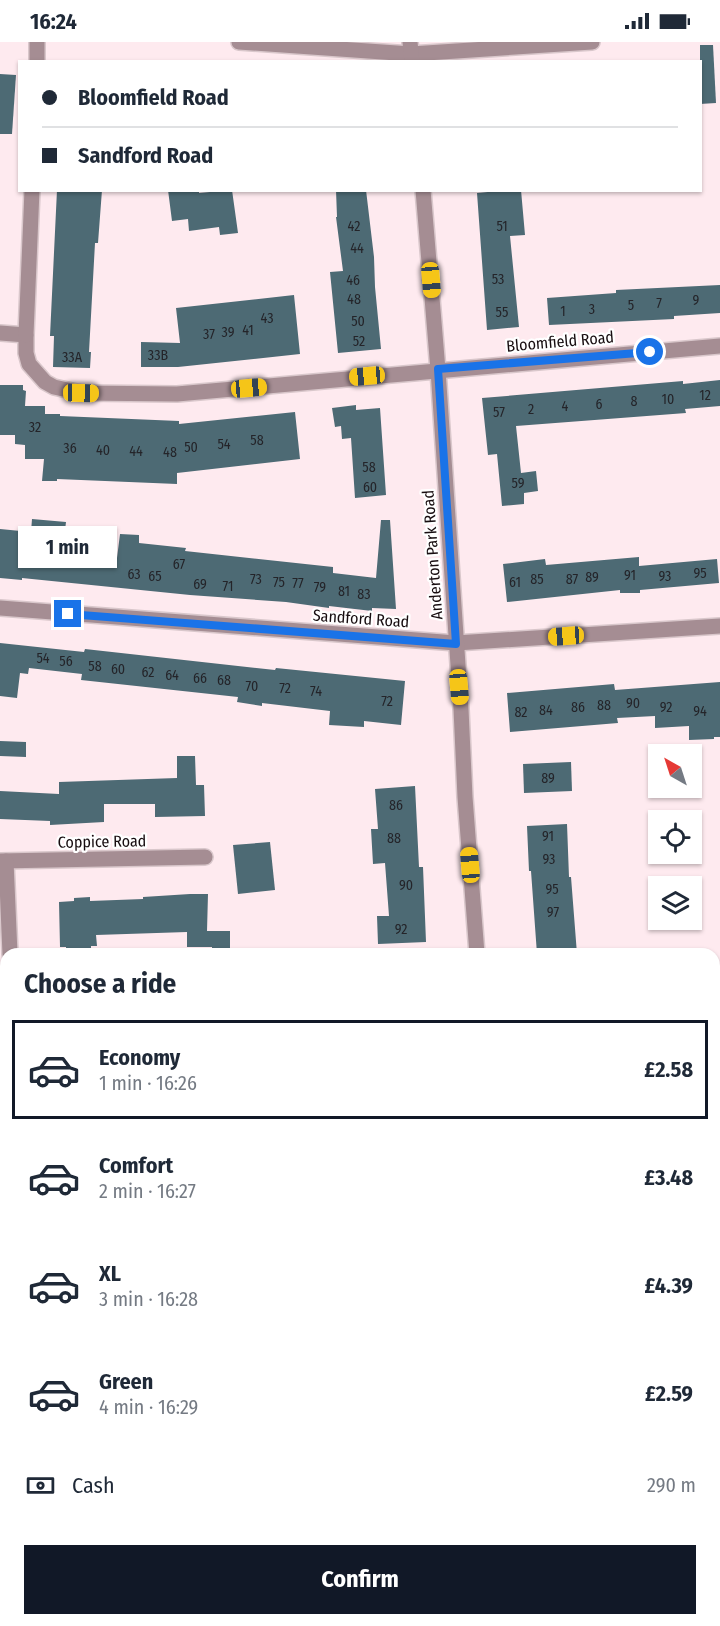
<!DOCTYPE html>
<meta charset="utf-8">
<style>
body{margin:0;font-family:"Fira Sans Condensed",sans-serif;background:#f2f2f3;color:#1f2937;height:100vh;display:flex;flex-direction:column;font-size:22px;white-space:nowrap}
*{box-sizing:border-box;margin:0}
p{font-size:20px;color:#747a83}
.icon{flex:none;width:33px;height:33px;fill:none;stroke:currentColor;stroke-width:2;stroke-linecap:round;stroke-linejoin:round}
.map{position:relative;flex:1;overflow:hidden}
.side{position:absolute;left:0px;top:906px;width:720px;height:678px;display:flex;flex-direction:column;background:#fff;border-radius:18px 18px 0 0;box-shadow:0 2px 4px #0004}
.side>*{flex:none}
.banner{position:absolute;left:18px;top:18px;width:684px;height:132px;border-radius:0px;box-shadow:0 2px 4px #0004;display:grid;align-content:center;height:132px;padding:0 24px;background:#fff}
.needle{width:39px;rotate:321deg}
.fabs{position:absolute;left:648px;top:702px;display:grid;gap:12px}
.fabs a{display:grid;place-items:center;width:54px;height:54px;border-radius:0px;background:#fff;box-shadow:0 2px 4px #0004;font-size:30px}
.end{position:absolute;width:27px;height:27px;margin:-14px;border:8px solid #1a73e8;background:#fff;box-shadow:0 0 0 3px #fff}
.from{border-radius:50%}
.bubble{position:absolute;height:42px;border-radius:0px;background:#fff;box-shadow:0 2px 4px #0004;font-size:20px;font-weight:700;line-height:42px;text-align:center}
.car{position:absolute;width:18px;height:36px;margin:-18px -9px;border-radius:8px;box-shadow:0 0 4px 2px #0007;background:linear-gradient(#f5c518 24%,#345 0 40%,#f5c518 0 76%,#345 0 86%,#f5c518 0)}
.banner b{display:flex;align-items:center;gap:21px;height:57px;font-size:22px}
.banner b+b{border-top:2px solid #e0e1e3}
.banner i{width:15px;height:15px;background:#1f2937}
ul{padding:0;list-style:none}
li{display:flex;align-items:center;gap:18px;height:99px;margin:0 12px 9px;padding:0 12px;border:3px solid transparent;border-radius:0px}
li div{flex:1}
li b{display:block;font-size:22px}
li em{font-style:normal;font-weight:700}
li.selected{border-color:#111827}
li>.icon{width:54px;height:54px;stroke-width:1.5}
h2{padding:0 24px;font-size:27px;line-height:72px}
.pay{display:flex;align-items:center;gap:15px;height:66px;padding:0 24px;font-size:22px}
.pay p{margin-inline-start:auto}
.action{display:flex;gap:12px;margin-top:auto;padding:12px 24px}
.action a{flex:1;height:69px;border-radius:0px;background:#111827;color:#fff;font-size:24px;font-weight:700;line-height:69px;text-align:center}
.status{display:flex;justify-content:space-between;align-items:center;height:42px;padding:0 30px;background:#fff;direction:ltr}
.status svg{height:16px;fill:currentColor}
.map>svg:first-child{display:block}
</style>
<div class="status"><b>16:24</b><svg viewBox="0 0 49 12"><path d="M0 12V9h3v3zM5 12V6h3v6zM10 12V3h3v9zM15 12V0h3v12zM26 1h20v11H26zM47 4h2v5h-2z"/></svg></div>
<div class="map">
<svg width="720" height="1584" viewBox="0 0 720 1584">
<rect width="100%" height="100%" fill="#feeaef"/>
<g fill="#4d6a74">
<polygon points="700,3 713,3 716,61 700,62"/>
<polygon points="0,32 16,33 12,92 0,92"/>
<polygon points="57,148 102,148 98,201 95,201 89,310 91,310 90,326 53,325 54,294 50,294"/>
<polygon points="168,148 199,148 199,151 232,148 238,191 220,193 219,185 189,189 188,177 172,179"/>
<polygon points="336,148 366,148 374,215 375,245 381,307 338,311 330,230 343,229 336,175 337,175"/>
<polygon points="509,148 521,148 525,193 510,194 519,285 487,288 477,151"/>
<polygon points="720,243 720,271 674,274 674,277 549,283 547,256 616,251 616,248"/>
<polygon points="294,253 300,312 178,325 141,325 141,300 180,301 176,266"/>
<polygon points="720,338 720,364 685,367 686,371 516,384 521,431 536,429 538,449 524,451 524,462 502,464 497,412 488,413 482,356 683,339 683,342"/>
<polygon points="0,343 23,343 23,348 26,349 25,364 45,364 45,372 60,372 60,374 179,379 179,382 295,370 300,417 177,431 177,442 57,437 57,439 42,439 44,417 25,417 25,403 15,402 15,393 0,393"/>
<polygon points="356,363 356,368 380,366 386,453 355,456 351,396 342,397 341,384 335,385 332,366"/>
<polygon points="32,477 66,480 62,514 109,519 109,515 117,516 120,492 139,493 139,501 186,506 185,509 333,525 333,531 376,536 381,478 390,478 396,567 372,566 372,569 329,564 329,566 286,560 190,553 22,536 22,538 0,536 0,487 31,490"/>
<polygon points="639,515 639,524 717,517 719,541 640,548 640,551 620,551 620,548 507,560 503,522 545,517 546,523"/>
<polygon points="0,601 84,610 85,607 275,628 276,626 405,639 401,683 364,679 364,685 329,683 330,669 262,661 262,664 237,660 238,655 81,638 82,632 29,626 28,632 20,631 17,656 0,654"/>
<polygon points="720,640 720,695 714,695 714,697 689,698 689,684 655,686 655,674 617,676 618,681 510,690 507,651 614,642 615,648"/>
<polygon points="0,699 26,700 26,715 0,714"/>
<polygon points="177,714 195,714 196,743 204,743 205,774 155,775 155,762 104,762 104,780 50,783 50,779 0,777 0,749 59,752 59,740 177,736"/>
<polygon points="571,720 572,749 524,751 523,722"/>
<polygon points="415,744 419,825 423,825 426,900 378,902 377,874 389,874 385,821 373,822 371,787 378,787 375,747"/>
<polygon points="567,782 569,835 571,835 577,912 537,912 531,829 529,829 527,784"/>
<polygon points="270,800 275,848 238,852 233,803"/>
<polygon points="190,852 208,852 207,889 230,889 230,912 212,912 212,905 187,905 187,890 96,893 97,904 91,904 91,912 66,912 66,905 60,905 59,860 74,859 74,856 90,855 90,859 143,857 143,855"/>
</g>
<g fill="none" stroke-linecap="round" stroke-linejoin="round">
<defs>
<g id="minor">
<polyline points="239,0 411,12 592,0"/>
<polyline points="37,20 37,0"/>
<polyline points="0,291 26,293 26,311 29,322 45,340 54,345 81,351 177,352 720,304"/>
<polyline points="26,293 32,148"/>
<polyline points="0,566 456,601 720,584"/>
<polyline points="0,819 205,815"/>
<polyline points="6,819 10,912"/>
<polyline points="714,1200 720,1200"/>
<polyline points="0,1297 6,1296"/>
<polyline points="184,1578 187,1584"/>
</g>
<g id="tertiary">
<polyline points="410,0 412,20"/>
<polyline points="423,148 438,328 461,667 465,755 477,912"/>
<polyline points="534,1578 535,1584"/>
</g>
</defs>
<use href="#minor" stroke="#d9c7cb" stroke-width="18"/>
<use href="#tertiary" stroke="#d9c7cb" stroke-width="18"/>
<use href="#minor" stroke="#a58d93" stroke-width="15"/>
<use href="#tertiary" stroke="#a58d93" stroke-width="15"/>
</g>
<g fill="none" stroke-linecap="round" stroke-linejoin="round">
<polyline stroke="#1a73e8" stroke-width="8" points="68,572 456,602 438,327 650,310"/>
</g>
<g text-anchor="middle" stroke-width="4.5" stroke-linejoin="round" paint-order="stroke">
<g font-size="14" fill="#242429">
<text x="354" y="189">42</text>
<text x="502" y="189">51</text>
<text x="357" y="211">44</text>
<text x="498" y="242">53</text>
<text x="353" y="243">46</text>
<text x="354" y="262">48</text>
<text x="696" y="263">9</text>
<text x="659" y="266">7</text>
<text x="631" y="268">5</text>
<text x="592" y="272">3</text>
<text x="563" y="274">1</text>
<text x="502" y="275">55</text>
<text x="267" y="281">43</text>
<text x="358" y="284">50</text>
<text x="248" y="293">41</text>
<text x="228" y="295">39</text>
<text x="209" y="297">37</text>
<text x="359" y="304">52</text>
<text x="158" y="318">33B</text>
<text x="72" y="320">33A</text>
<text x="705" y="358">12</text>
<text x="668" y="362">10</text>
<text x="634" y="364">8</text>
<text x="599" y="367">6</text>
<text x="565" y="369">4</text>
<text x="531" y="372">2</text>
<text x="499" y="375">57</text>
<text x="35" y="390">32</text>
<text x="257" y="403">58</text>
<text x="224" y="407">54</text>
<text x="191" y="410">50</text>
<text x="70" y="411">36</text>
<text x="103" y="413">40</text>
<text x="136" y="414">44</text>
<text x="170" y="415">48</text>
<text x="369" y="430">58</text>
<text x="518" y="446">59</text>
<text x="370" y="450">60</text>
<text x="179" y="527">67</text>
<text x="700" y="536">95</text>
<text x="134" y="537">63</text>
<text x="630" y="538">91</text>
<text x="155" y="539">65</text>
<text x="665" y="539">93</text>
<text x="592" y="540">89</text>
<text x="256" y="542">73</text>
<text x="537" y="542">85</text>
<text x="572" y="542">87</text>
<text x="279" y="545">75</text>
<text x="515" y="545">61</text>
<text x="298" y="546">77</text>
<text x="200" y="547">69</text>
<text x="228" y="549">71</text>
<text x="320" y="550">79</text>
<text x="344" y="554">81</text>
<text x="364" y="557">83</text>
<text x="43" y="621">54</text>
<text x="66" y="624">56</text>
<text x="95" y="629">58</text>
<text x="118" y="632">60</text>
<text x="148" y="635">62</text>
<text x="172" y="638">64</text>
<text x="200" y="641">66</text>
<text x="224" y="643">68</text>
<text x="252" y="649">70</text>
<text x="285" y="651">72</text>
<text x="316" y="654">74</text>
<text x="387" y="664">72</text>
<text x="633" y="666">90</text>
<text x="604" y="668">88</text>
<text x="578" y="670">86</text>
<text x="666" y="670">92</text>
<text x="546" y="673">84</text>
<text x="700" y="674">94</text>
<text x="521" y="675">82</text>
<text x="548" y="741">89</text>
<text x="396" y="768">86</text>
<text x="548" y="799">91</text>
<text x="394" y="801">88</text>
<text x="549" y="822">93</text>
<text x="406" y="848">90</text>
<text x="552" y="852">95</text>
<text x="553" y="875">97</text>
<text x="401" y="892">92</text>
</g>
<g font-size="16" fill="#170d10" stroke="#fff">
<text transform="translate(560 299) rotate(-5)" y="6">Bloomfield Road</text>
<text transform="translate(432 513) rotate(-94)" y="6">Anderton Park Road</text>
<text transform="translate(361 576) rotate(4)" y="6">Sandford Road</text>
<text transform="translate(102 799) rotate(-1)" y="6">Coppice Road</text>
</g>
</g>
</svg>
<div class="fabs">
<a><svg class="needle" viewBox="-14 -14 28 28"><path d="M0-13l5 13h-10z" fill="#e53935"/><path d="M0 13l5-13h-10z" fill="#747a83"/></svg></a>
<a><svg class="icon" aria-label="locate" viewBox="0 0 24 24"><circle cx="12" cy="12" r="6"/><path d="M12 2v4M12 18v4M2 12h4M18 12h4"/></svg></a>
<a><svg class="icon" aria-label="layers" viewBox="0 0 24 24"><path d="M12 4l9 5-9 5-9-5zM3 14l9 5 9-5"/></svg></a>
</div>
<i class="end from" style="left:650px;top:310px"></i>
<i class="end" style="left:68px;top:572px"></i>
<div class="bubble" style="left:18px;top:484px;width:99px">1 min</div>
<i class="car" style="left:431px;top:238px;rotate:175deg"></i>
<i class="car" style="left:367px;top:334px;rotate:265deg"></i>
<i class="car" style="left:249px;top:346px;rotate:85deg"></i>
<i class="car" style="left:81px;top:351px;rotate:91deg"></i>
<i class="car" style="left:566px;top:594px;rotate:266deg"></i>
<i class="car" style="left:459px;top:645px;rotate:175deg"></i>
<i class="car" style="left:470px;top:823px;rotate:355deg"></i>
<div class="banner">
<b><i class="from"></i>Bloomfield Road</b>
<b><i></i>Sandford Road</b>
</div>
<section class="side">
<h2>Choose a ride</h2>
<ul>
<li class="selected"><svg class="icon" aria-label="car" viewBox="0 0 24 24"><path d="M5 17H2v-5l4-1 3-4h7l3 4 3 1v5h-3M9 17h6M6 11h13"/><circle cx="7" cy="17" r="2"/><circle cx="17" cy="17" r="2"/></svg><div><b>Economy</b><p>1 min · 16:26</p></div><em>£2.58</em></li>
<li><svg class="icon" aria-label="car" viewBox="0 0 24 24"><path d="M5 17H2v-5l4-1 3-4h7l3 4 3 1v5h-3M9 17h6M6 11h13"/><circle cx="7" cy="17" r="2"/><circle cx="17" cy="17" r="2"/></svg><div><b>Comfort</b><p>2 min · 16:27</p></div><em>£3.48</em></li>
<li><svg class="icon" aria-label="car" viewBox="0 0 24 24"><path d="M5 17H2v-5l4-1 3-4h7l3 4 3 1v5h-3M9 17h6M6 11h13"/><circle cx="7" cy="17" r="2"/><circle cx="17" cy="17" r="2"/></svg><div><b>XL</b><p>3 min · 16:28</p></div><em>£4.39</em></li>
<li><svg class="icon" aria-label="car" viewBox="0 0 24 24"><path d="M5 17H2v-5l4-1 3-4h7l3 4 3 1v5h-3M9 17h6M6 11h13"/><circle cx="7" cy="17" r="2"/><circle cx="17" cy="17" r="2"/></svg><div><b>Green</b><p>4 min · 16:29</p></div><em>£2.59</em></li>
</ul>
<div class="pay"><svg class="icon" aria-label="cash" viewBox="0 0 24 24"><path d="M3 7h18v10H3z"/><circle cx="12" cy="12" r="2"/></svg>Cash<p>290 m</p></div>
<div class="action"><a>Confirm</a></div>
</section>
</div>
